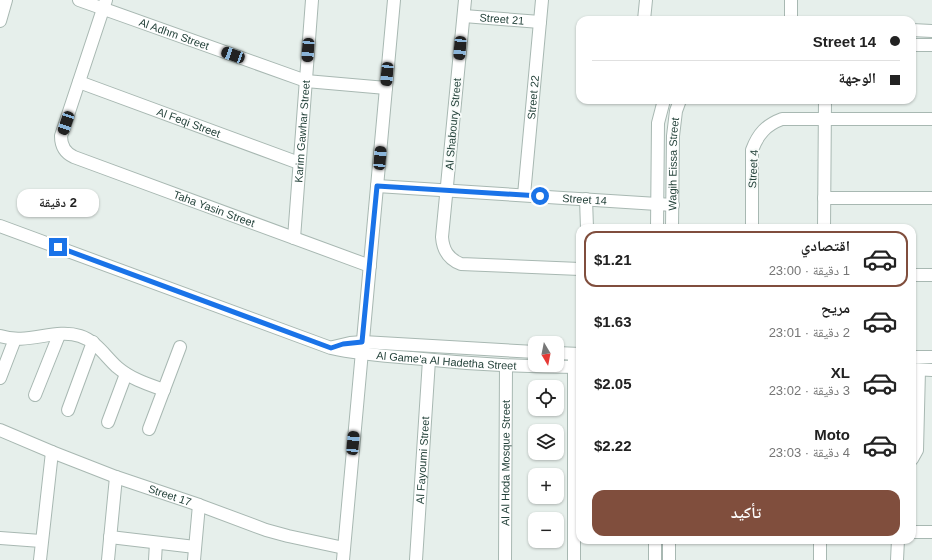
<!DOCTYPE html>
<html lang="ar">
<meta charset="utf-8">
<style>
body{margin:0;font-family:Helvetica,"Noto Naskh Arabic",sans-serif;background:#f6f6f6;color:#222;direction:rtl;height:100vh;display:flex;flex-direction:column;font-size:15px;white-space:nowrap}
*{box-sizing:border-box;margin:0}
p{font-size:13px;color:#767676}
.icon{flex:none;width:22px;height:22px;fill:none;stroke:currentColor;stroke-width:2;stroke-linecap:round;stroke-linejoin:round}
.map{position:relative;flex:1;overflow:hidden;direction:ltr}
.sheet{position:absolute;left:576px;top:224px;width:340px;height:320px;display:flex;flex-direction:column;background:#fff;border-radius:12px;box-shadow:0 1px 3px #0004;direction:rtl}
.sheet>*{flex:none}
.top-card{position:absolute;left:576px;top:16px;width:340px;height:88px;border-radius:12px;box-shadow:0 1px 3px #0004;direction:rtl;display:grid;align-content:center;height:88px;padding:0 16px;background:#fff}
.needle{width:26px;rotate:170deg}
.tools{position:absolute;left:528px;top:336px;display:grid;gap:8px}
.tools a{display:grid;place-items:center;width:36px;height:36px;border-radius:8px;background:#fff;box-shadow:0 1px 3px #0004;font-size:20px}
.end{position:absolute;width:18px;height:18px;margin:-9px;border:5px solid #1a73e8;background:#fff;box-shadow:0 0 0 2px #fff}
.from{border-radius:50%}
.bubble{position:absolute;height:28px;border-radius:12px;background:#fff;box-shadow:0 1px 3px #0004;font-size:13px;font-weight:600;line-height:28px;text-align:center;direction:rtl}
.car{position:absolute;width:12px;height:24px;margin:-12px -6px;border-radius:5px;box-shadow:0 0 3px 1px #0007;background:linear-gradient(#222 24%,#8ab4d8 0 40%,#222 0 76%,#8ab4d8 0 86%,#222 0)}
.top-card b{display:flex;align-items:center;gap:14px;height:38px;font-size:15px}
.top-card b+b{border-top:1px solid #e0e0e0}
.top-card i{width:10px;height:10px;background:#222}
ul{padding:7px 0 0;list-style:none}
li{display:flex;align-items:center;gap:12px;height:56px;margin:0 8px 6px;padding:0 8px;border:2px solid transparent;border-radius:12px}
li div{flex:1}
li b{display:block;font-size:15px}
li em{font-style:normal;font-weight:600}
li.selected{border-color:#804e3d}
li>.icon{width:36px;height:36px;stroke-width:1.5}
.button{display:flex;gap:8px;margin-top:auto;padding:8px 16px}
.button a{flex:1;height:46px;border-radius:12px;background:#804e3d;color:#fff;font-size:16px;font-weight:600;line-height:46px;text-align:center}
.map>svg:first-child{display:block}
</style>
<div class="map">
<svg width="932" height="560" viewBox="0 0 932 560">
<rect width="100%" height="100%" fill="#e6efeb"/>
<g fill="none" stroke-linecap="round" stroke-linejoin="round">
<defs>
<g id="minor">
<path id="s1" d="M79,0L306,81L386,88"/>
<path id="s2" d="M106,0L61,136C61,146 65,153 74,157L370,266"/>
<path d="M465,0L442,237C443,250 448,259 461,264L580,269"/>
<path id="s3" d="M464,16L540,22"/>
<polyline points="644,20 646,0"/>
<polyline points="791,20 791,0"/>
<polyline points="0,21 6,0"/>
<polyline points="912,30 932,31"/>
<polyline points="912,45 932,45"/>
<path id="s4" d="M79,82L299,163"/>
<path id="s5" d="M377,186L673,205"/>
<path id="s6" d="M524,195L542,0"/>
<polyline points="824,198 932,198"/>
<polyline points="586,199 587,228"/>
<path id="s7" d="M0,226L331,348C357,354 385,356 412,358C468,364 524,367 580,367"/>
<polyline points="657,228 658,123 664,100"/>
<path id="s8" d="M672,228L673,136L676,111L680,100"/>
<path d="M752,228V150C758,134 766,125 782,119H932"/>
<polyline points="824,228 825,100"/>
<path id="s9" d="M294,238L312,0"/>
<polyline points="912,275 932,275"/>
<path d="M0,336C27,345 55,328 80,336C96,341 105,356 117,367C131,379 147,384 164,390"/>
<polyline points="333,347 350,343 363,342 535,352"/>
<polyline points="557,353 580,354"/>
<polyline points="574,354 574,560"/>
<polyline points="912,357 932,357"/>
<polyline points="912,369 932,370"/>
<polyline points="0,378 15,339"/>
<polyline points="35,395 59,335"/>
<polyline points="68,410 93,342"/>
<polyline points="108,422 126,374"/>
<polyline points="149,429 180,347"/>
<path id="s10" d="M0,430L52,452L116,477L199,505L266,530L288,536L344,548"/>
<polyline points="912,459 917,450 919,370"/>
<polyline points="912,532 932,532"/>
<polyline points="110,537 195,547"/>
<polyline points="0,538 41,541"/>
<polyline points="655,540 655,560"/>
<polyline points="40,560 52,452"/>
<polyline points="108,560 116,477"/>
<polyline points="155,560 156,543"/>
<polyline points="194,560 199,505"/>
<polyline points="343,560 394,0"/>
<path id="s11" d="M416,560L429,360"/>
<path id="s12" d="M505,560L506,366"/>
<polyline points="669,560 669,540"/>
<polyline points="820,560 820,540"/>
<polyline points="897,560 898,540"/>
</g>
</defs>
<use href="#minor" stroke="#a8b8b2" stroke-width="14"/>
<use href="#minor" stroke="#fff" stroke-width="12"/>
</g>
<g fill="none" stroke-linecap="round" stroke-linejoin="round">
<polyline stroke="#1a73e8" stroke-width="5" points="58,247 331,348 343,344 362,342 377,186 540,196"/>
</g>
<g text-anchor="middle" stroke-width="3.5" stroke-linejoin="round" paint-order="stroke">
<g font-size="11" fill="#24423a" stroke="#f7fbf9">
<text dy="4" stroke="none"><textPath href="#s3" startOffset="38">Street 21</textPath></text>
<text dy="4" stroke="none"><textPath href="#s1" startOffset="101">Al Adhm Street</textPath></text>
<text dy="4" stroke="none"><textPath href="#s6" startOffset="98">Street 22</textPath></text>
<text dy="4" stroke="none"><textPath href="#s4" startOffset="117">Al Feqi Street</textPath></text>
<text transform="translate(453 124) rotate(-85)" y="4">Al Shaboury Street</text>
<text dy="4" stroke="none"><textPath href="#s9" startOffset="107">Karim Gawhar Street</textPath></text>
<text dy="4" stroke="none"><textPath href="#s8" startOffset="64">Wagih Eissa Street</textPath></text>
<text transform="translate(753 169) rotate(-87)" y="4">Street 4</text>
<text dy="4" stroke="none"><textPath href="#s5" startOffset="208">Street 14</textPath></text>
<text dy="4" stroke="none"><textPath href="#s2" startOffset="319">Taha Yasin Street</textPath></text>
<text dy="4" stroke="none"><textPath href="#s7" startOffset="469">Al Game'a Al Hadetha Street</textPath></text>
<text dy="4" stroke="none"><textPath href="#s11" startOffset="100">Al Fayoumi Street</textPath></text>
<text dy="4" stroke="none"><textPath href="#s12" startOffset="97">Al Al Hoda Mosque Street</textPath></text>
<text dy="4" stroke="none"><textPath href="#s10" startOffset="182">Street 17</textPath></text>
</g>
</g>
</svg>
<div class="tools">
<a><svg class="needle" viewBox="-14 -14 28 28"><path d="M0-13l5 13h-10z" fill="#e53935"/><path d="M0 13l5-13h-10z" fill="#767676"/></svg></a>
<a><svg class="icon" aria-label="locate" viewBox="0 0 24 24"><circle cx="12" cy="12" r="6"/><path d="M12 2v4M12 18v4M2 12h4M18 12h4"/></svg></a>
<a><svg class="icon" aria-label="layers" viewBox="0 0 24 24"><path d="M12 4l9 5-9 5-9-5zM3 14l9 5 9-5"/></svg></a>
<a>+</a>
<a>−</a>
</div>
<i class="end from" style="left:540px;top:196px"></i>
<i class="end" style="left:58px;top:247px"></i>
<div class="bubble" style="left:17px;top:189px;width:82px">2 دقيقة</div>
<i class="car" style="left:460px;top:48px;rotate:185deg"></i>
<i class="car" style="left:308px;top:50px;rotate:184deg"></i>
<i class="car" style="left:233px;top:55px;rotate:290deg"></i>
<i class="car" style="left:387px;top:74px;rotate:185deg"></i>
<i class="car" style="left:66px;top:123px;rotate:199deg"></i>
<i class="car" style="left:380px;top:158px;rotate:5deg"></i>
<i class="car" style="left:353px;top:443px;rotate:5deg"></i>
<div class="top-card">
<b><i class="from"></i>Street 14</b>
<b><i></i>الوجهة</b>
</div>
<section class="sheet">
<ul>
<li class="selected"><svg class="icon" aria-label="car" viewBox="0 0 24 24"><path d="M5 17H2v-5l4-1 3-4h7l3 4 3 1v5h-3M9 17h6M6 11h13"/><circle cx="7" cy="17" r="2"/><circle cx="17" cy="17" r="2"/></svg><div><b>اقتصادي</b><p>1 دقيقة · 23:00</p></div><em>$1.21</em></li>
<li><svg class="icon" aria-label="car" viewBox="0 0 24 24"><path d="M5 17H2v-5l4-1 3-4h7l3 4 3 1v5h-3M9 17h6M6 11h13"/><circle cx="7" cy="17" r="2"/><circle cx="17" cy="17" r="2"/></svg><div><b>مريح</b><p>2 دقيقة · 23:01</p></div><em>$1.63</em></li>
<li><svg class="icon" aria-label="car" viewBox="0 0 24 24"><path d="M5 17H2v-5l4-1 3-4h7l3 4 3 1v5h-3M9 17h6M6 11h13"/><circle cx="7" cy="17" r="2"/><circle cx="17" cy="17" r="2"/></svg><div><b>XL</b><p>3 دقيقة · 23:02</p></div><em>$2.05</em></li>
<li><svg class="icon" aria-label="car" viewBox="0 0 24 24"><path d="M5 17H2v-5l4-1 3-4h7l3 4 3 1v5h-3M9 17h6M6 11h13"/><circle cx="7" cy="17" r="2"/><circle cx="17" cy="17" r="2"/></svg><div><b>Moto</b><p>4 دقيقة · 23:03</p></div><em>$2.22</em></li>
</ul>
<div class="button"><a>تأكيد</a></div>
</section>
</div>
